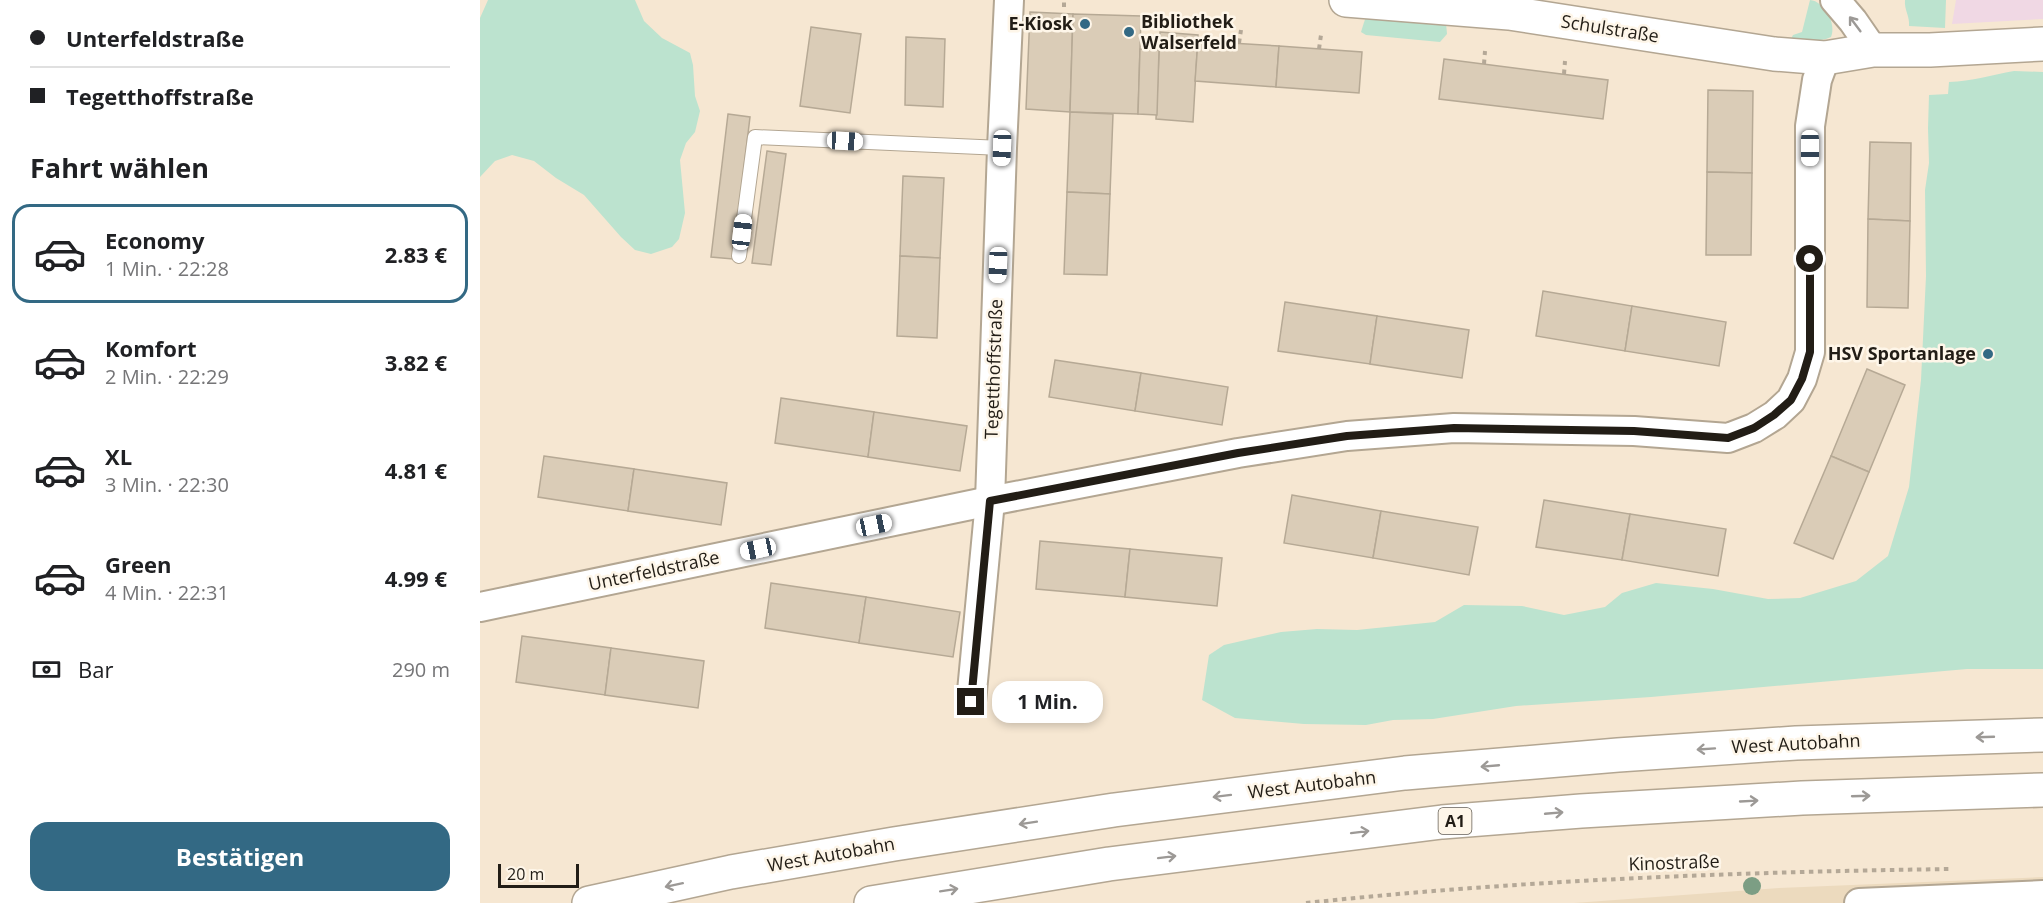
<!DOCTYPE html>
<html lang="de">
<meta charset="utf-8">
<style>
body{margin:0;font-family:"Open Sans",sans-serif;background:#f2f2f2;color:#202124;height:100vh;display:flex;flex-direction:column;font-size:22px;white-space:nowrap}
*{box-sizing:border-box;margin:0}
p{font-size:20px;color:#757577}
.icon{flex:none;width:33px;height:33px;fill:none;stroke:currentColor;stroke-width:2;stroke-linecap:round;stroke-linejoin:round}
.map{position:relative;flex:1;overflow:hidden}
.side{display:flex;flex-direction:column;background:#fff;width:480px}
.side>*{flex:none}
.top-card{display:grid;align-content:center;height:132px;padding:0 30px;background:#fff}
.scale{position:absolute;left:18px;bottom:15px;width:81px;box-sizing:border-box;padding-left:6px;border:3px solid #221d16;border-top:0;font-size:16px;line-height:21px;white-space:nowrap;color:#221d16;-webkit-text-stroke:4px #fef6e9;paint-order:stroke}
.end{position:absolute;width:27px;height:27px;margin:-14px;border:8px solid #221d16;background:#fff;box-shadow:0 0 0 3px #fff}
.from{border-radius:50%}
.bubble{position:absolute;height:42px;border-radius:18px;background:#fff;box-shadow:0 3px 9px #0003;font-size:20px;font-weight:700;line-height:42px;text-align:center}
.car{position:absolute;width:18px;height:36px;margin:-18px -9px;border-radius:8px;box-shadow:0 0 4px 2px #0007;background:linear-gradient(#fff 24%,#345 0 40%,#fff 0 76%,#345 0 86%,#fff 0)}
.top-card b{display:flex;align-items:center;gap:21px;height:57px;font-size:22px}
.top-card b+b{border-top:2px solid #e0e0e0}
.top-card i{width:15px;height:15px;background:#202124}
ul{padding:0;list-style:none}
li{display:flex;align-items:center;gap:18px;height:99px;margin:0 12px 9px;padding:0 18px;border:3px solid transparent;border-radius:18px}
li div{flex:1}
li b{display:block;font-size:22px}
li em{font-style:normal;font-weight:700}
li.current{border-color:#336984}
li>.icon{width:54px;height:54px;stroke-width:1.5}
h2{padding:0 30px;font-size:27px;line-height:72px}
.pay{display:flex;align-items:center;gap:15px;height:66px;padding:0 30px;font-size:22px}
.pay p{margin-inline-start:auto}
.action{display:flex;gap:12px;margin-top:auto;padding:12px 30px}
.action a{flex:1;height:69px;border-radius:18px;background:#336984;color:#fff;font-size:24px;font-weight:700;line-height:69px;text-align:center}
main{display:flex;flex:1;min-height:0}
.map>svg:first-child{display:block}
</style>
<main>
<section class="side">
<div class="top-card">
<b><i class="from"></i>Unterfeldstraße</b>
<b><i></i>Tegetthoffstraße</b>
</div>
<h2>Fahrt wählen</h2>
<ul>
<li class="current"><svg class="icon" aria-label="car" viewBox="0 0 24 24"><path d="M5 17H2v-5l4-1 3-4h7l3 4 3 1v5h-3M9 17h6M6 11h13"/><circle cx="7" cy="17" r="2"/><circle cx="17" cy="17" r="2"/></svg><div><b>Economy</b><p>1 Min. · 22:28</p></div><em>2.83 €</em></li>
<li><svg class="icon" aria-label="car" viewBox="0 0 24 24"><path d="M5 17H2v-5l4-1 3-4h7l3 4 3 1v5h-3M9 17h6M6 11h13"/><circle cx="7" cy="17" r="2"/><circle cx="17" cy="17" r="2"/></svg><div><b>Komfort</b><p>2 Min. · 22:29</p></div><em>3.82 €</em></li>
<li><svg class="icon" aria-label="car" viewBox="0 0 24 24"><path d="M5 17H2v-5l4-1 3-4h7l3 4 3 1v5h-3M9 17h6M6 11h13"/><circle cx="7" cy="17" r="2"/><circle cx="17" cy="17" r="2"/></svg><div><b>XL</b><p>3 Min. · 22:30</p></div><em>4.81 €</em></li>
<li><svg class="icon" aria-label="car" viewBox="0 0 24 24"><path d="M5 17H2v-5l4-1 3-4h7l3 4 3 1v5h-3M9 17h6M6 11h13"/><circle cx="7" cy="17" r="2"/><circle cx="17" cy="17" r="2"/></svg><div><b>Green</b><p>4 Min. · 22:31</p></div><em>4.99 €</em></li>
</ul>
<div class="pay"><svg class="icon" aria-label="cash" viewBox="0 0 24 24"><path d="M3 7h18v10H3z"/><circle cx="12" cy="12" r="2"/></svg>Bar<p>290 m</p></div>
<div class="action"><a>Bestätigen</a></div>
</section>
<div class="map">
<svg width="1563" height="903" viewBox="0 0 1563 903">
<rect width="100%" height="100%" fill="#f6e7d2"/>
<polygon fill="#ecdabe" points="1563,877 1563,903 1094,903 1299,888"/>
<polygon fill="#f0d8e4" points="1476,0 1563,0 1563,19 1472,24"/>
<g fill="#bce3cf">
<polygon points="8,0 155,0 164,21 182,38 210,53 213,65 215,96 220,111 215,132 206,143 200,160 205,213 199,239 192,247 171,254 155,250 141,237 104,195 76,178 54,161 32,155 15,161 0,177 0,18"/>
<path d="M1330,0C1344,1 1357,24 1351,37C1339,43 1324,40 1311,39L1313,35L1322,32Z"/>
<path d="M1425,0H1466L1465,28L1429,26C1430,16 1424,10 1425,0Z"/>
<polygon points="887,13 966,23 967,34 960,42 886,35 881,32"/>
<path d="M1534,71L1563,72V669H1487L1171,697L1036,706L953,719L913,720L886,725L824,724L755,718L722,700L729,655L744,645L801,632L837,629L877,630L955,622L984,605L1042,606L1084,615L1125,607L1142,593L1176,583L1233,589L1288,599L1320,598L1376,581L1408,556L1429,487L1441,380L1446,276L1445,190L1449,163L1448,128L1449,95L1468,94L1469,82C1492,81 1512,75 1534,71Z"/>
</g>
<g fill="#daccb7" stroke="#b6a995" stroke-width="1.5">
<polygon points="550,12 593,14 590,112 546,109"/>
<polygon points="593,14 661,16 658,114 590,112"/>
<polygon points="331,27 381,34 370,113 320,106"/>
<polygon points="680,32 718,35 713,122 676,119"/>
<polygon points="426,37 465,39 463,107 425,105"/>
<polygon points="718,41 799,46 796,87 715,81"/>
<polygon points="799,46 882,52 879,93 796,87"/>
<polygon points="660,49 679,50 677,115 658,114"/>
<polygon points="964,59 1128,80 1123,119 959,99"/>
<polygon points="1228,90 1273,91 1272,173 1227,172"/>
<polygon points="590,112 633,114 630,194 587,192"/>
<polygon points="248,114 270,117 253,259 231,257"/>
<polygon points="1390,142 1431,143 1430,221 1388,219"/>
<polygon points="287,151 306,154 291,265 272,263"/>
<polygon points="1227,172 1272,173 1271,255 1226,255"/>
<polygon points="423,176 464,178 460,258 420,256"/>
<polygon points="587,192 630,194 627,275 584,274"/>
<polygon points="1388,219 1430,221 1428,308 1387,307"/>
<polygon points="420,256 460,258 457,338 417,336"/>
<polygon points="1063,291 1152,306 1145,351 1056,336"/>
<polygon points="805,302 897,316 890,364 798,351"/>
<polygon points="1152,306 1246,322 1239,366 1145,351"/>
<polygon points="897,316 989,330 982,378 890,364"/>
<polygon points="575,360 661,373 655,411 569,397"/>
<polygon points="1387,369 1425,385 1389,472 1351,456"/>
<polygon points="661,373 748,387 742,425 655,411"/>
<polygon points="301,398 394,412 388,457 295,443"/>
<polygon points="394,412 487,426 480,471 388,457"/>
<polygon points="64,456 154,469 148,511 58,497"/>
<polygon points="1351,456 1389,472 1353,559 1314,543"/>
<polygon points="154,469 247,483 241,525 148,511"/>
<polygon points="812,495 901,511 893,558 804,543"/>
<polygon points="1064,500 1150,514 1142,560 1056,547"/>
<polygon points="901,511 998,527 989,575 893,558"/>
<polygon points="1150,514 1246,529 1238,576 1142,560"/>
<polygon points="560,541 650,549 645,597 556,589"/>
<polygon points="650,549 742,558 737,606 645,597"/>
<polygon points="291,583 386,597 379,643 285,628"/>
<polygon points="386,597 480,612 473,657 379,643"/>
<polygon points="42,636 131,648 125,695 36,682"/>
<polygon points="131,648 224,661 218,708 125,695"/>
</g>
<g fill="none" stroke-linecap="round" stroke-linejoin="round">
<defs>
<polyline id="lane" points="259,256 275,137 522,148"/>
<g id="street">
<polyline points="1355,0 1373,21 1393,50"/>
<polyline points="0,607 510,501 758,453 867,436 974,428 1154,431 1248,438 1274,428 1295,415 1311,400 1322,379 1330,352 1330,126 1337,80 1345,58"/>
<polyline points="491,702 510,501 522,148 529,0"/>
<polyline points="1379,903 1563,895"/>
</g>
<polyline id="secondary" points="866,0 1029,13 1294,54 1345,58 1393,50 1450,50 1563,44"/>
<g id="highway">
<polyline points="109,903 251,872 414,844 634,810 925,773 1138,755 1316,743 1563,735"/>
<polyline points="391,903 629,864 962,822 1101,811 1322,798 1563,790"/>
</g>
</defs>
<use href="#lane" stroke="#b3a692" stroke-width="16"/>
<use href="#street" stroke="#b3a692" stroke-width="32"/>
<use href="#secondary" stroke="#b3a692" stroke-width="36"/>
<use href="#highway" stroke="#b3a692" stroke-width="36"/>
<g stroke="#b4a897" stroke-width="4" stroke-dasharray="4.5 4.5" stroke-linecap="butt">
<polyline points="584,7 584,0"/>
<polyline points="759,43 761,30"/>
<polyline points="839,49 841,35"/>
<polyline points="1004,64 1005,51"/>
<polyline points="1084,74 1085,61"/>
<path d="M826,903C1041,880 1256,872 1472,869"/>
</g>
<use href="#lane" stroke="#fff" stroke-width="14"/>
<use href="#street" stroke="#fff" stroke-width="28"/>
<use href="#secondary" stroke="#fff" stroke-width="33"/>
<use href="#highway" stroke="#fff" stroke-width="33"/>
</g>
<circle fill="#7c9e84" cx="1272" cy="886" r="9"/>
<defs><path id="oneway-shaft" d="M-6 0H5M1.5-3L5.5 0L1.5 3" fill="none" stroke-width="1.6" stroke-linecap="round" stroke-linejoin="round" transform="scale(1.5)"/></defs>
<g stroke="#9c9996">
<use href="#oneway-shaft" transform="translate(1375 24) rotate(-127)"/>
<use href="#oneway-shaft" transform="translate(1505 737) rotate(178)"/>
<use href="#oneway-shaft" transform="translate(1226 749) rotate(176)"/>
<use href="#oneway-shaft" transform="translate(1010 766) rotate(175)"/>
<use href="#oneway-shaft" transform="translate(742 796) rotate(173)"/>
<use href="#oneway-shaft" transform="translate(1381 796) rotate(-2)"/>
<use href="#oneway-shaft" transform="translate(1269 801) rotate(-3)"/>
<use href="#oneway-shaft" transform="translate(1074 813) rotate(-5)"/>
<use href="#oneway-shaft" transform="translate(548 823) rotate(171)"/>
<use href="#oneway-shaft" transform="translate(880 832) rotate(-7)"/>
<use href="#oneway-shaft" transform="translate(687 857) rotate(-7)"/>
<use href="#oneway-shaft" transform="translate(194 885) rotate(168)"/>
<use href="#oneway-shaft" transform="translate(469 890) rotate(-9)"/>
</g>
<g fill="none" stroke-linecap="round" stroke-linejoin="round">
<polyline stroke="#221d16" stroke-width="8" points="491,702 510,501 758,453 867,436 974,428 1154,431 1248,438 1274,428 1294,415 1311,400 1322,379 1330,352 1330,259"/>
</g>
<g fill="#336984" stroke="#fef6e9" stroke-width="2">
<circle cx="605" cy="24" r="6"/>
<circle cx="649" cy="32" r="6"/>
<circle cx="1508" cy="354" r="6"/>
</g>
<g text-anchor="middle" stroke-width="5" stroke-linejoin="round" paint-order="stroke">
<rect fill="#fef6e9" stroke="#645e55" stroke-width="1.5" x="958.5" y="808" width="33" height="26" rx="4.5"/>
<g font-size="16" font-weight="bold" fill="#221d16">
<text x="975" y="827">A1</text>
</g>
<g font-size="18" font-weight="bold" fill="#221d16" stroke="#fef6e9" text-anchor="end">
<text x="661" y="28" text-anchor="start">Bibliothek<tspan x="661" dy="21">Walserfeld</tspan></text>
<text x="593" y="30">E-Kiosk</text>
<text x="1496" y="360">HSV Sportanlage</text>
</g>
<g font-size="18" fill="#221d16" stroke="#fef6e9">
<text transform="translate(1130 29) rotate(9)" y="6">Schulstraße</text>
<text transform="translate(514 369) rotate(-88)" y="6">Tegetthoffstraße</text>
<text transform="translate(174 571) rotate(-12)" y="6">Unterfeldstraße</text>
<text transform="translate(1316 744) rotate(-3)" y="6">West Autobahn</text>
<text transform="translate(832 785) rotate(-7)" y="6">West Autobahn</text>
<text transform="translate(351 855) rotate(-10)" y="6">West Autobahn</text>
<text transform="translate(1194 863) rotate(-2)" y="6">Kinostraße</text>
</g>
</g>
</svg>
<div class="scale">20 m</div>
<i class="end from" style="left:1330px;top:259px"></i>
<i class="end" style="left:491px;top:702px"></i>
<div class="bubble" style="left:512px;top:681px;width:111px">1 Min.</div>
<i class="car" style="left:365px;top:141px;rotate:93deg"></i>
<i class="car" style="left:522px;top:148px;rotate:182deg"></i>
<i class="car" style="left:1330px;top:148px;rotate:180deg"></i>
<i class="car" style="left:262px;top:232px;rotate:7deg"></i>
<i class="car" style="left:518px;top:265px;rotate:182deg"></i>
<i class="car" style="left:394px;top:525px;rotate:78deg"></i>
<i class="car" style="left:278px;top:549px;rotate:258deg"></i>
</div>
</main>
